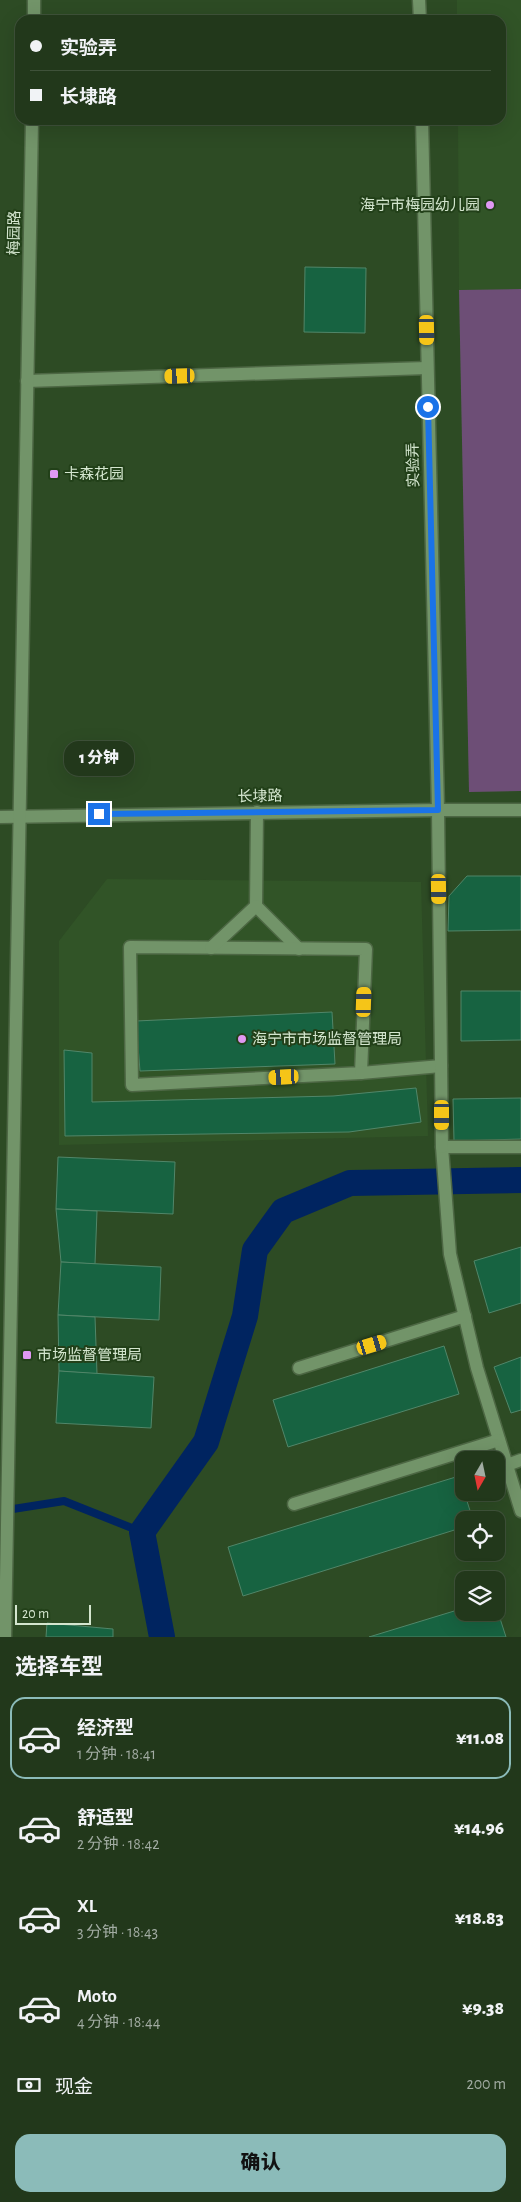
<!DOCTYPE html>
<html lang="zh">
<meta charset="utf-8">
<style>
body{margin:0;font-family:"Alegreya Sans","Noto Sans SC",sans-serif;background:#2a3f24;color:#f1f3f6;height:100vh;display:flex;flex-direction:column;font-size:19px;white-space:nowrap}
*{box-sizing:border-box;margin:0}
p{font-size:16px;color:#a2aca3}
.icon{flex:none;width:28px;height:28px;fill:none;stroke:currentColor;stroke-width:2;stroke-linecap:round;stroke-linejoin:round}
.map{position:relative;height:1637px;overflow:hidden}
.sheet{display:flex;flex-direction:column;background:#22381b;flex:1}
.sheet>*{flex:none}
.banner{position:absolute;left:15px;top:15px;width:491px;height:110px;border-radius:15px;box-shadow:0 5px 20px #0002,0 0 0 1px #3f523a;display:grid;align-content:center;height:110px;padding:0 15px;background:#22381b}
.needle{width:32px;rotate:189deg}
.tools{position:absolute;left:455px;top:1451px;display:grid;gap:10px}
.tools a{display:grid;place-items:center;width:50px;height:50px;border-radius:10px;background:#22381b;box-shadow:0 5px 20px #0002,0 0 0 1px #3f523a;font-size:25px}
.scale{position:absolute;left:15px;bottom:12px;width:76px;box-sizing:border-box;padding-left:5px;border:2px solid #d4e6cf;border-top:0;font-size:14px;line-height:18px;white-space:nowrap;color:#d4e6cf;-webkit-text-stroke:4px #224019;paint-order:stroke}
.end{position:absolute;width:22px;height:22px;margin:-11px;border:6px solid #1a73e8;background:#fff;box-shadow:0 0 0 2px #fff}
.from{border-radius:50%}
.bubble{position:absolute;height:35px;border-radius:15px;background:#22381b;box-shadow:0 5px 20px #0002,0 0 0 1px #3f523a;font-size:16px;font-weight:800;line-height:35px;text-align:center}
.car{position:absolute;width:15px;height:30px;margin:-15px -8px;border-radius:6px;box-shadow:0 0 4px 1px #0007;background:linear-gradient(#f5c518 24%,#345 0 40%,#f5c518 0 76%,#345 0 86%,#f5c518 0)}
.banner b{display:flex;align-items:center;gap:18px;height:48px;font-size:19px}
.banner b+b{border-top:1px solid #3f523a}
.banner i{width:12px;height:12px;background:#f1f3f6}
ul{padding:0;list-style:none}
li{display:flex;align-items:center;gap:15px;height:82px;margin:0 10px 8px;padding:0 5px;border:2px solid transparent;border-radius:15px}
li div{flex:1}
li b{display:block;font-size:19px}
li em{font-style:normal;font-weight:800}
li.selected{border-color:#8bbbb9}
li>.icon{width:45px;height:45px;stroke-width:1.5}
h2{padding:0 15px;font-size:22px;line-height:60px}
.pay{display:flex;align-items:center;gap:12px;height:55px;padding:0 15px;font-size:19px}
.pay p{margin-inline-start:auto}
.action{display:flex;gap:10px;margin-top:auto;padding:10px 15px}
.action a{flex:1;height:58px;border-radius:15px;background:#8bbbb9;color:#111;font-size:20px;font-weight:800;line-height:58px;text-align:center}
.map>svg:first-child{display:block}
</style>
<div class="map">
<svg width="521" height="1637" viewBox="0 0 521 1637">
<rect width="100%" height="100%" fill="#2d4b24"/>
<g fill="#315427">
<polygon points="457,0 521,0 521,791 469,792 459,290 458,120 501,120 501,20 457,20"/>
<polygon points="107,879 421,882 428,1136 59,1145 59,941"/>
</g>
<polygon fill="#6d4e76" points="521,289 521,791 469,792 459,290"/>
<g fill="none" stroke-linecap="round" stroke-linejoin="round">
<polyline stroke="#002460" stroke-width="8" points="0,1511 64,1501 142,1532"/>
<polyline stroke="#002460" stroke-width="26" points="162,1637 142,1532 206,1442 245,1316 255,1250 283,1211 350,1183 521,1180"/>
</g>
<g fill="#176341" stroke="#518669">
<polygon points="305,267 366,268 365,333 304,332"/>
<polygon points="467,876 521,876 521,930 448,931 449,896"/>
<polygon points="461,991 521,991 521,1040 461,1041"/>
<polygon points="332,1012 335,1064 140,1071 136,1021"/>
<polygon points="64,1050 92,1053 92,1102 333,1096 416,1088 421,1122 349,1132 65,1136"/>
<polygon points="521,1098 521,1139 454,1141 453,1099"/>
<polygon points="58,1157 175,1162 173,1214 56,1209"/>
<polygon points="56,1209 97,1211 95,1264 61,1262"/>
<polygon points="521,1247 521,1303 489,1313 474,1261"/>
<polygon points="61,1262 161,1267 159,1320 58,1315"/>
<polygon points="58,1315 95,1317 97,1374 59,1371"/>
<polygon points="444,1346 459,1394 288,1447 273,1400"/>
<polygon points="521,1357 521,1410 511,1413 494,1367"/>
<polygon points="59,1371 154,1377 151,1428 56,1423"/>
<polygon points="459,1476 473,1520 464,1520 464,1527 243,1596 228,1547"/>
<polygon points="496,1606 506,1637 369,1637 464,1608 464,1612 496,1612"/>
<polygon points="47,1623 113,1629 113,1637 46,1637"/>
</g>
<g fill="none" stroke-linecap="round" stroke-linejoin="round">
<defs>
<g id="lane">
<polyline points="27,381 427,368"/>
<polyline points="257,812 256,906 299,949"/>
<polygon points="130,947 366,949 361,1073 132,1085"/>
<polyline points="211,948 256,906"/>
<polyline points="361,1073 441,1066"/>
<polyline points="521,1147 442,1147 450,1254 477,1368 521,1511"/>
<polyline points="299,1368 465,1316"/>
<polyline points="507,1465 521,1460"/>
<polyline points="294,1504 499,1440"/>
</g>
<g id="street">
<polyline points="419,0 420,20"/>
<polyline points="422,120 438,810 442,1147"/>
</g>
<g id="secondary">
<polyline points="34,20 34,0"/>
<polyline points="0,817 438,810 521,810"/>
<polyline points="5,1637 32,120"/>
</g>
</defs>
<use href="#lane" stroke="#4d6744" stroke-width="15"/>
<use href="#street" stroke="#4d6744" stroke-width="15"/>
<use href="#secondary" stroke="#4d6744" stroke-width="15"/>
<use href="#lane" stroke="#729469" stroke-width="12"/>
<use href="#street" stroke="#729469" stroke-width="12"/>
<use href="#secondary" stroke="#729469" stroke-width="12"/>
</g>
<g fill="none" stroke-linecap="round" stroke-linejoin="round">
<polyline stroke="#1a73e8" stroke-width="6" points="99,814 438,810 428,407"/>
</g>
<g fill="#df98f2" stroke="#224019" stroke-width="2">
<circle cx="490" cy="205" r="5"/>
<rect x="49" y="469" width="10" height="10" rx="2.5"/>
<circle cx="242" cy="1039" r="5"/>
<rect x="22" y="1350" width="10" height="10" rx="2.5"/>
</g>
<g text-anchor="middle" stroke-width="4" stroke-linejoin="round" paint-order="stroke">
<g font-size="15" fill="#d4e6cf" stroke="#224019" text-anchor="start">
<text x="480" y="210" text-anchor="end">海宁市梅园幼儿园</text>
<text x="64" y="479">卡森花园</text>
<text x="252" y="1044">海宁市市场监督管理局</text>
<text x="37" y="1360">市场监督管理局</text>
</g>
<g font-size="15" fill="#d4e6cf" stroke="#224019">
<text transform="translate(14 233) rotate(-89)" y="5">梅园路</text>
<text transform="translate(413 465) rotate(-91)" y="5">实验弄</text>
<text transform="translate(260 796) rotate(-1)" y="5">长埭路</text>
</g>
</g>
</svg>
<div class="tools">
<a><svg class="needle" viewBox="-14 -14 28 28"><path d="M0-13l5 13h-10z" fill="#e53935"/><path d="M0 13l5-13h-10z" fill="#a2aca3"/></svg></a>
<a><svg class="icon" aria-label="locate" viewBox="0 0 24 24"><circle cx="12" cy="12" r="6"/><path d="M12 2v4M12 18v4M2 12h4M18 12h4"/></svg></a>
<a><svg class="icon" aria-label="layers" viewBox="0 0 24 24"><path d="M12 4l9 5-9 5-9-5zM3 14l9 5 9-5"/></svg></a>
</div>
<div class="scale">20 m</div>
<i class="end from" style="left:428px;top:407px"></i>
<i class="end" style="left:99px;top:814px"></i>
<div class="bubble" style="left:64px;top:741px;width:70px">1 分钟</div>
<i class="car" style="left:427px;top:330px;rotate:179deg"></i>
<i class="car" style="left:180px;top:376px;rotate:268deg"></i>
<i class="car" style="left:439px;top:889px;rotate:179deg"></i>
<i class="car" style="left:364px;top:1002px;rotate:2deg"></i>
<i class="car" style="left:284px;top:1077px;rotate:267deg"></i>
<i class="car" style="left:442px;top:1115px;rotate:180deg"></i>
<i class="car" style="left:372px;top:1345px;rotate:73deg"></i>
<div class="banner">
<b><i class="from"></i>实验弄</b>
<b><i></i>长埭路</b>
</div>
</div>
<section class="sheet">
<h2>选择车型</h2>
<ul>
<li class="selected"><svg class="icon" aria-label="car" viewBox="0 0 24 24"><path d="M5 17H2v-5l4-1 3-4h7l3 4 3 1v5h-3M9 17h6M6 11h13"/><circle cx="7" cy="17" r="2"/><circle cx="17" cy="17" r="2"/></svg><div><b>经济型</b><p>1 分钟 · 18:41</p></div><em>¥11.08</em></li>
<li><svg class="icon" aria-label="car" viewBox="0 0 24 24"><path d="M5 17H2v-5l4-1 3-4h7l3 4 3 1v5h-3M9 17h6M6 11h13"/><circle cx="7" cy="17" r="2"/><circle cx="17" cy="17" r="2"/></svg><div><b>舒适型</b><p>2 分钟 · 18:42</p></div><em>¥14.96</em></li>
<li><svg class="icon" aria-label="car" viewBox="0 0 24 24"><path d="M5 17H2v-5l4-1 3-4h7l3 4 3 1v5h-3M9 17h6M6 11h13"/><circle cx="7" cy="17" r="2"/><circle cx="17" cy="17" r="2"/></svg><div><b>XL</b><p>3 分钟 · 18:43</p></div><em>¥18.83</em></li>
<li><svg class="icon" aria-label="car" viewBox="0 0 24 24"><path d="M5 17H2v-5l4-1 3-4h7l3 4 3 1v5h-3M9 17h6M6 11h13"/><circle cx="7" cy="17" r="2"/><circle cx="17" cy="17" r="2"/></svg><div><b>Moto</b><p>4 分钟 · 18:44</p></div><em>¥9.38</em></li>
</ul>
<div class="pay"><svg class="icon" aria-label="cash" viewBox="0 0 24 24"><path d="M3 7h18v10H3z"/><circle cx="12" cy="12" r="2"/></svg>现金<p>200 m</p></div>
<div class="action"><a>确认</a></div>
</section>
